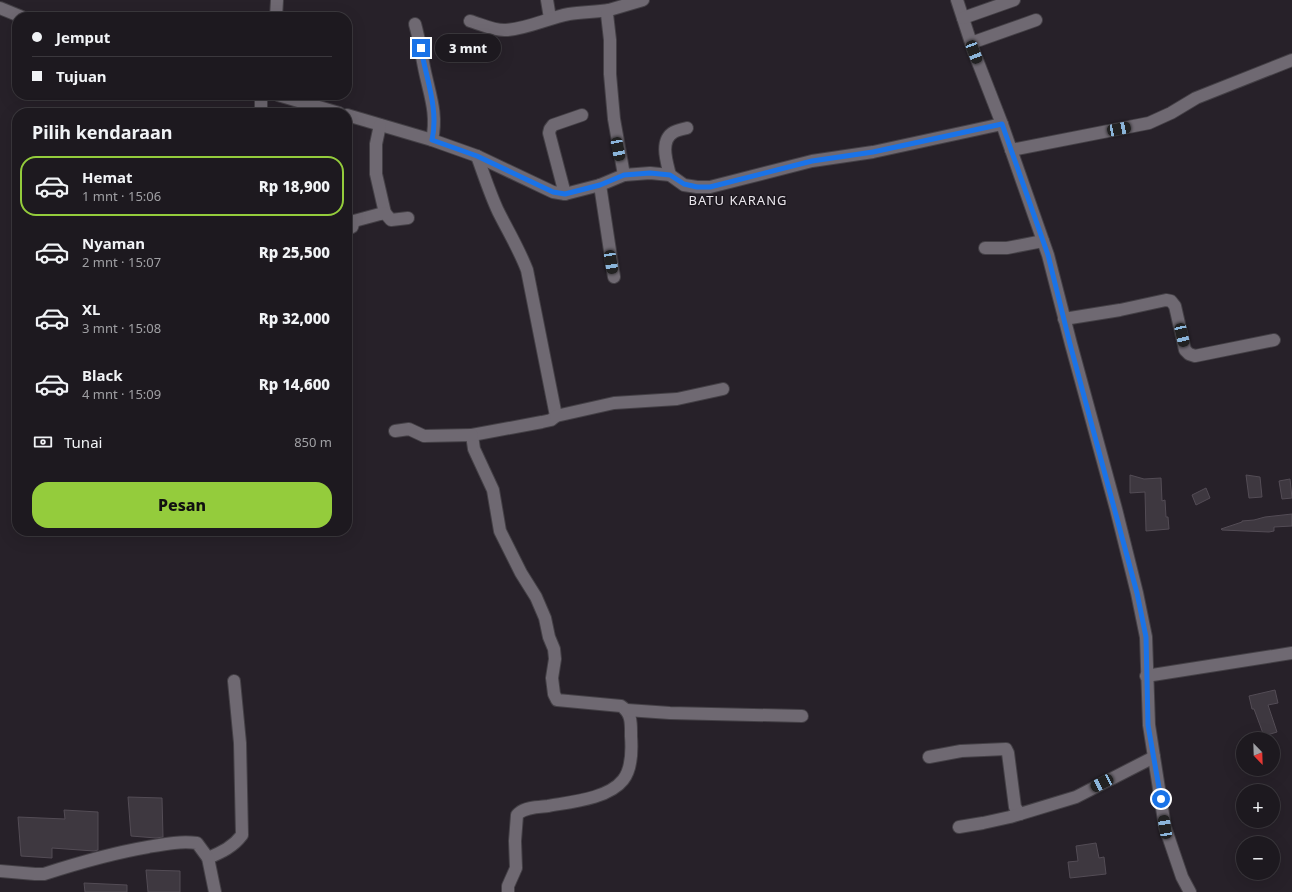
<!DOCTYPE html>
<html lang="id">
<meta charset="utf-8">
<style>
body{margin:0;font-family:"Noto Sans",sans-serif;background:#2a262c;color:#f1f3f6;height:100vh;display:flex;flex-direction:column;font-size:15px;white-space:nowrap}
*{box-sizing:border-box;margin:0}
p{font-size:13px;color:#a0a0a4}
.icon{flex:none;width:22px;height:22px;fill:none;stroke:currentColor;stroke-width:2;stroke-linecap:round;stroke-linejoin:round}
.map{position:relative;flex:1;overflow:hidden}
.sheet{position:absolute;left:12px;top:108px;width:340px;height:428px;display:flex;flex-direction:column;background:#1d191f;border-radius:16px;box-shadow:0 4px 16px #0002,0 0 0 1px #3b383d}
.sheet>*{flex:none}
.top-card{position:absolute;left:12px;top:12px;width:340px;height:88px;border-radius:16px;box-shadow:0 4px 16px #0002,0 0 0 1px #3b383d;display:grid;align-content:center;height:88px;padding:0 20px;background:#1d191f}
.needle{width:26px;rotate:157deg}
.buttons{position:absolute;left:1236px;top:732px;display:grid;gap:8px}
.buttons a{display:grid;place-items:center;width:44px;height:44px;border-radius:50%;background:#1d191f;box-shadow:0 4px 16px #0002,0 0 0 1px #3b383d;font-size:20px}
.end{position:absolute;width:18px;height:18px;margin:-9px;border:5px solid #1a73e8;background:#fff;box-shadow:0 0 0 2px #fff}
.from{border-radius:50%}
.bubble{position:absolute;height:28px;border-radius:14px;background:#1d191f;box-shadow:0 4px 16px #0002,0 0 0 1px #3b383d;font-size:13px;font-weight:800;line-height:28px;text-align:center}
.car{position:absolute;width:12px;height:24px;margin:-12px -6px;border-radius:5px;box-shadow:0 0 3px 1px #0007;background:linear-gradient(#222 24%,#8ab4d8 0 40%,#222 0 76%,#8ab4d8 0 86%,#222 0)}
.top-card b{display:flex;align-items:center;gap:14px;height:38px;font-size:15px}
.top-card b+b{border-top:1px solid #3b383d}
.top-card i{width:10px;height:10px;background:#f1f3f6}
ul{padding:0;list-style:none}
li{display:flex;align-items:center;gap:12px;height:60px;margin:0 8px 6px;padding:0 12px;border:2px solid transparent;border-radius:16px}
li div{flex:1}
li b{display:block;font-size:15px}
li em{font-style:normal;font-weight:800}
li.active{border-color:#94cc3c}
li>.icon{width:36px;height:36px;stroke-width:1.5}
h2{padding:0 20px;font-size:18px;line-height:48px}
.pay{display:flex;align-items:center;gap:10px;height:44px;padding:0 20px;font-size:15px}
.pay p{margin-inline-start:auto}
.cta{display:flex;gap:8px;margin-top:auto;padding:8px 20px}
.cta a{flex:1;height:46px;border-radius:16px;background:#94cc3c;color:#111;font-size:16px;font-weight:800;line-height:46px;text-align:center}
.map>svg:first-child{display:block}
</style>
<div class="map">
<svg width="1292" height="892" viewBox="0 0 1292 892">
<rect width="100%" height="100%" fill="#272129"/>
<g fill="#3e3840" stroke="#534c55">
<polygon points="1130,475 1144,479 1161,478 1162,501 1165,500 1166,517 1168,517 1169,529 1146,531 1145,492 1130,493"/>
<polygon points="1246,475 1260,477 1262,497 1249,498"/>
<polygon points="1290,479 1292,498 1282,499 1279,481"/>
<polygon points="1206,488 1210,498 1196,505 1192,495"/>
<polygon points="1292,514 1292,526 1274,527 1274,531 1269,532 1222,530 1221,529 1242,522 1242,521 1254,520 1265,517"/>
<polygon points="1275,690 1278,703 1268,705 1277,732 1264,736 1254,709 1252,709 1249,696"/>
<polygon points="128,797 162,798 163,837 156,838 131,836"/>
<polygon points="64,810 98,812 98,850 94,851 52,848 52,858 21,856 18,817 65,819"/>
<polygon points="1096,843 1099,858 1104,857 1106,874 1070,878 1068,862 1078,861 1076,846"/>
<polygon points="146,870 180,871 180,892 148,892"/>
<polygon points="84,883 127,885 127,892 85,892"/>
</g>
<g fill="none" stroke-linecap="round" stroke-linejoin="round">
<defs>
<g id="minor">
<polyline points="547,0 550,18"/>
<polyline points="957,0 974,52 1002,124 1048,255 1071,344 1116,509 1137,593 1146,637 1149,725 1165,827 1182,877 1190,892"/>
<polyline points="0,8 22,17"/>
<polyline points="276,17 277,0"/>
<polyline points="963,18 1014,0"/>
<path d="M470,21C481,24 494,31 506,30C527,29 548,18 569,14C582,12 595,12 609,10"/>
<path d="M415,24C419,38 421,52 424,67C429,93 438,113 432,140"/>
<polyline points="971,43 1036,20"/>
<polyline points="261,95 261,113"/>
<polyline points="278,95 339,113"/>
<polyline points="347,115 432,140 477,156 553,192 565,194 600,185 624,175 650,173 670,175 684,185 697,187 710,187 812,161 873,152 1002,124"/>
<polyline points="380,125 376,144 376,174 385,213"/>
<polyline points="1011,150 1149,123 1171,113 1196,98 1292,60"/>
<path d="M477,156C484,175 490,194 498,211C508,231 519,249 527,270L556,416L551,420L542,422L472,435L474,449L493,490L500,531L521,573L536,597L545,618L549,637L554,649L555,659L552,678L554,694L557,700L621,706C632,713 631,724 631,736C632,750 632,769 623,780C608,799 570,802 548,806C539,807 526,807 519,813L517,815L515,841L516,868L508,886V892"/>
<polyline points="624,175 614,119 610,74 610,40 607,14 609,10 643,0"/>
<path d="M670,175C667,163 659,140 674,132C678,130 683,129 687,128"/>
<polyline points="600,185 614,277"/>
<polyline points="565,194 549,133 550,129 553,125 582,115"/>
<polyline points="347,229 352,227 354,221 380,214 385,213 391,220 408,218"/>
<polyline points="985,248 1007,248 1043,241"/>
<polyline points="1064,319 1120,310 1166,300 1171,301 1175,306 1185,350 1189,354 1195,356 1274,340"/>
<polyline points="556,416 614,403 677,399 723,389"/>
<polyline points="395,431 409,429 424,436 472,435"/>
<polyline points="1146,676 1292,653"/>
<polyline points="627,710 670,713 802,716"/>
<polyline points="929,757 961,751 1006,749 1008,753 1015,807 1020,814"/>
<polyline points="959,827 983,823 1010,817 1076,797 1154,757"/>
<path d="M208,858C222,852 233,847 242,835L240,743L234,681"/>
<path d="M0,871L35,874H44C78,863 113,853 148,847C165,844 180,841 197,843L208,858L215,892"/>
</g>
</defs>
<use href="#minor" stroke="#444046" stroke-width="14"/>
<use href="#minor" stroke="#6f6972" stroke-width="12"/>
</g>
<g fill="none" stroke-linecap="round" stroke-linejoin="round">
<path stroke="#1a73e8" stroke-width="5" d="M421,48C426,79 439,109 432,140L477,156L553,192L565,194L600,185L624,175L650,173L670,175L684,184L697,187H710L812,161L873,152L1002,124L1048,255L1070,344L1137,593L1146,637L1148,725L1161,799"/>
</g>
<g text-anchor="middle" stroke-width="3" stroke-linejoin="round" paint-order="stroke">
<g font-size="13" letter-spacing="1" fill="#eae6ec" stroke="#1d181f">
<text x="738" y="205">BATU KARANG</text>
</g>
</g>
</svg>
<div class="buttons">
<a><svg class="needle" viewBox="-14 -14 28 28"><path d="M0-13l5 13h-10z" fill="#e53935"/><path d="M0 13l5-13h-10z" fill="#a0a0a4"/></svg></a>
<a>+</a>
<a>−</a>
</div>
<i class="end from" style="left:1161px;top:799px"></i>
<i class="end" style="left:421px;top:48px"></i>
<div class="bubble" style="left:435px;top:34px;width:66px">3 mnt</div>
<i class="car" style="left:974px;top:52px;rotate:159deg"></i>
<i class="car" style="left:1119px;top:129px;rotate:79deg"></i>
<i class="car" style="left:618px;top:149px;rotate:169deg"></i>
<i class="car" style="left:611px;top:262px;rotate:171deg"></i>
<i class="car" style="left:1182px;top:335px;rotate:167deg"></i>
<i class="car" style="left:1102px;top:783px;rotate:243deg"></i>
<i class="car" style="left:1165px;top:827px;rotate:351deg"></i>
<div class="top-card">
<b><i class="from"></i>Jemput</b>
<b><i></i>Tujuan</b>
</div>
<section class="sheet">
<h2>Pilih kendaraan</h2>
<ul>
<li class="active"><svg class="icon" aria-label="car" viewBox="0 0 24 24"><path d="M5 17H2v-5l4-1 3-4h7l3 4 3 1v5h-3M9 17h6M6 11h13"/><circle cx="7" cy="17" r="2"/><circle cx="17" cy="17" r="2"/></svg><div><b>Hemat</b><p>1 mnt · 15:06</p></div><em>Rp 18,900</em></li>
<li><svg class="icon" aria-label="car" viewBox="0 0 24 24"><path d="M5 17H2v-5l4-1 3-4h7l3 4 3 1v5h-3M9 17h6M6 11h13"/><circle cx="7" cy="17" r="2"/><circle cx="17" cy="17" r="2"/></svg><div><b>Nyaman</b><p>2 mnt · 15:07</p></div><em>Rp 25,500</em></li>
<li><svg class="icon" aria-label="car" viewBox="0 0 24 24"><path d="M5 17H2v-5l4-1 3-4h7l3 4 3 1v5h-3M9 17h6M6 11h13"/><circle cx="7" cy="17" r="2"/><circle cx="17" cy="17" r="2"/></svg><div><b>XL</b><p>3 mnt · 15:08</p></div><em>Rp 32,000</em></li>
<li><svg class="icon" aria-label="car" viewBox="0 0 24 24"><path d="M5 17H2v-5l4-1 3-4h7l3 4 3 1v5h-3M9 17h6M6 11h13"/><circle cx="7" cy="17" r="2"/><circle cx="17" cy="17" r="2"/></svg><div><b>Black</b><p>4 mnt · 15:09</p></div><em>Rp 14,600</em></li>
</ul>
<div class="pay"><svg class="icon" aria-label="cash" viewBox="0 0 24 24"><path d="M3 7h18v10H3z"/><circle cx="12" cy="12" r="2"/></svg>Tunai<p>850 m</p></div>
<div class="cta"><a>Pesan</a></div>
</section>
</div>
